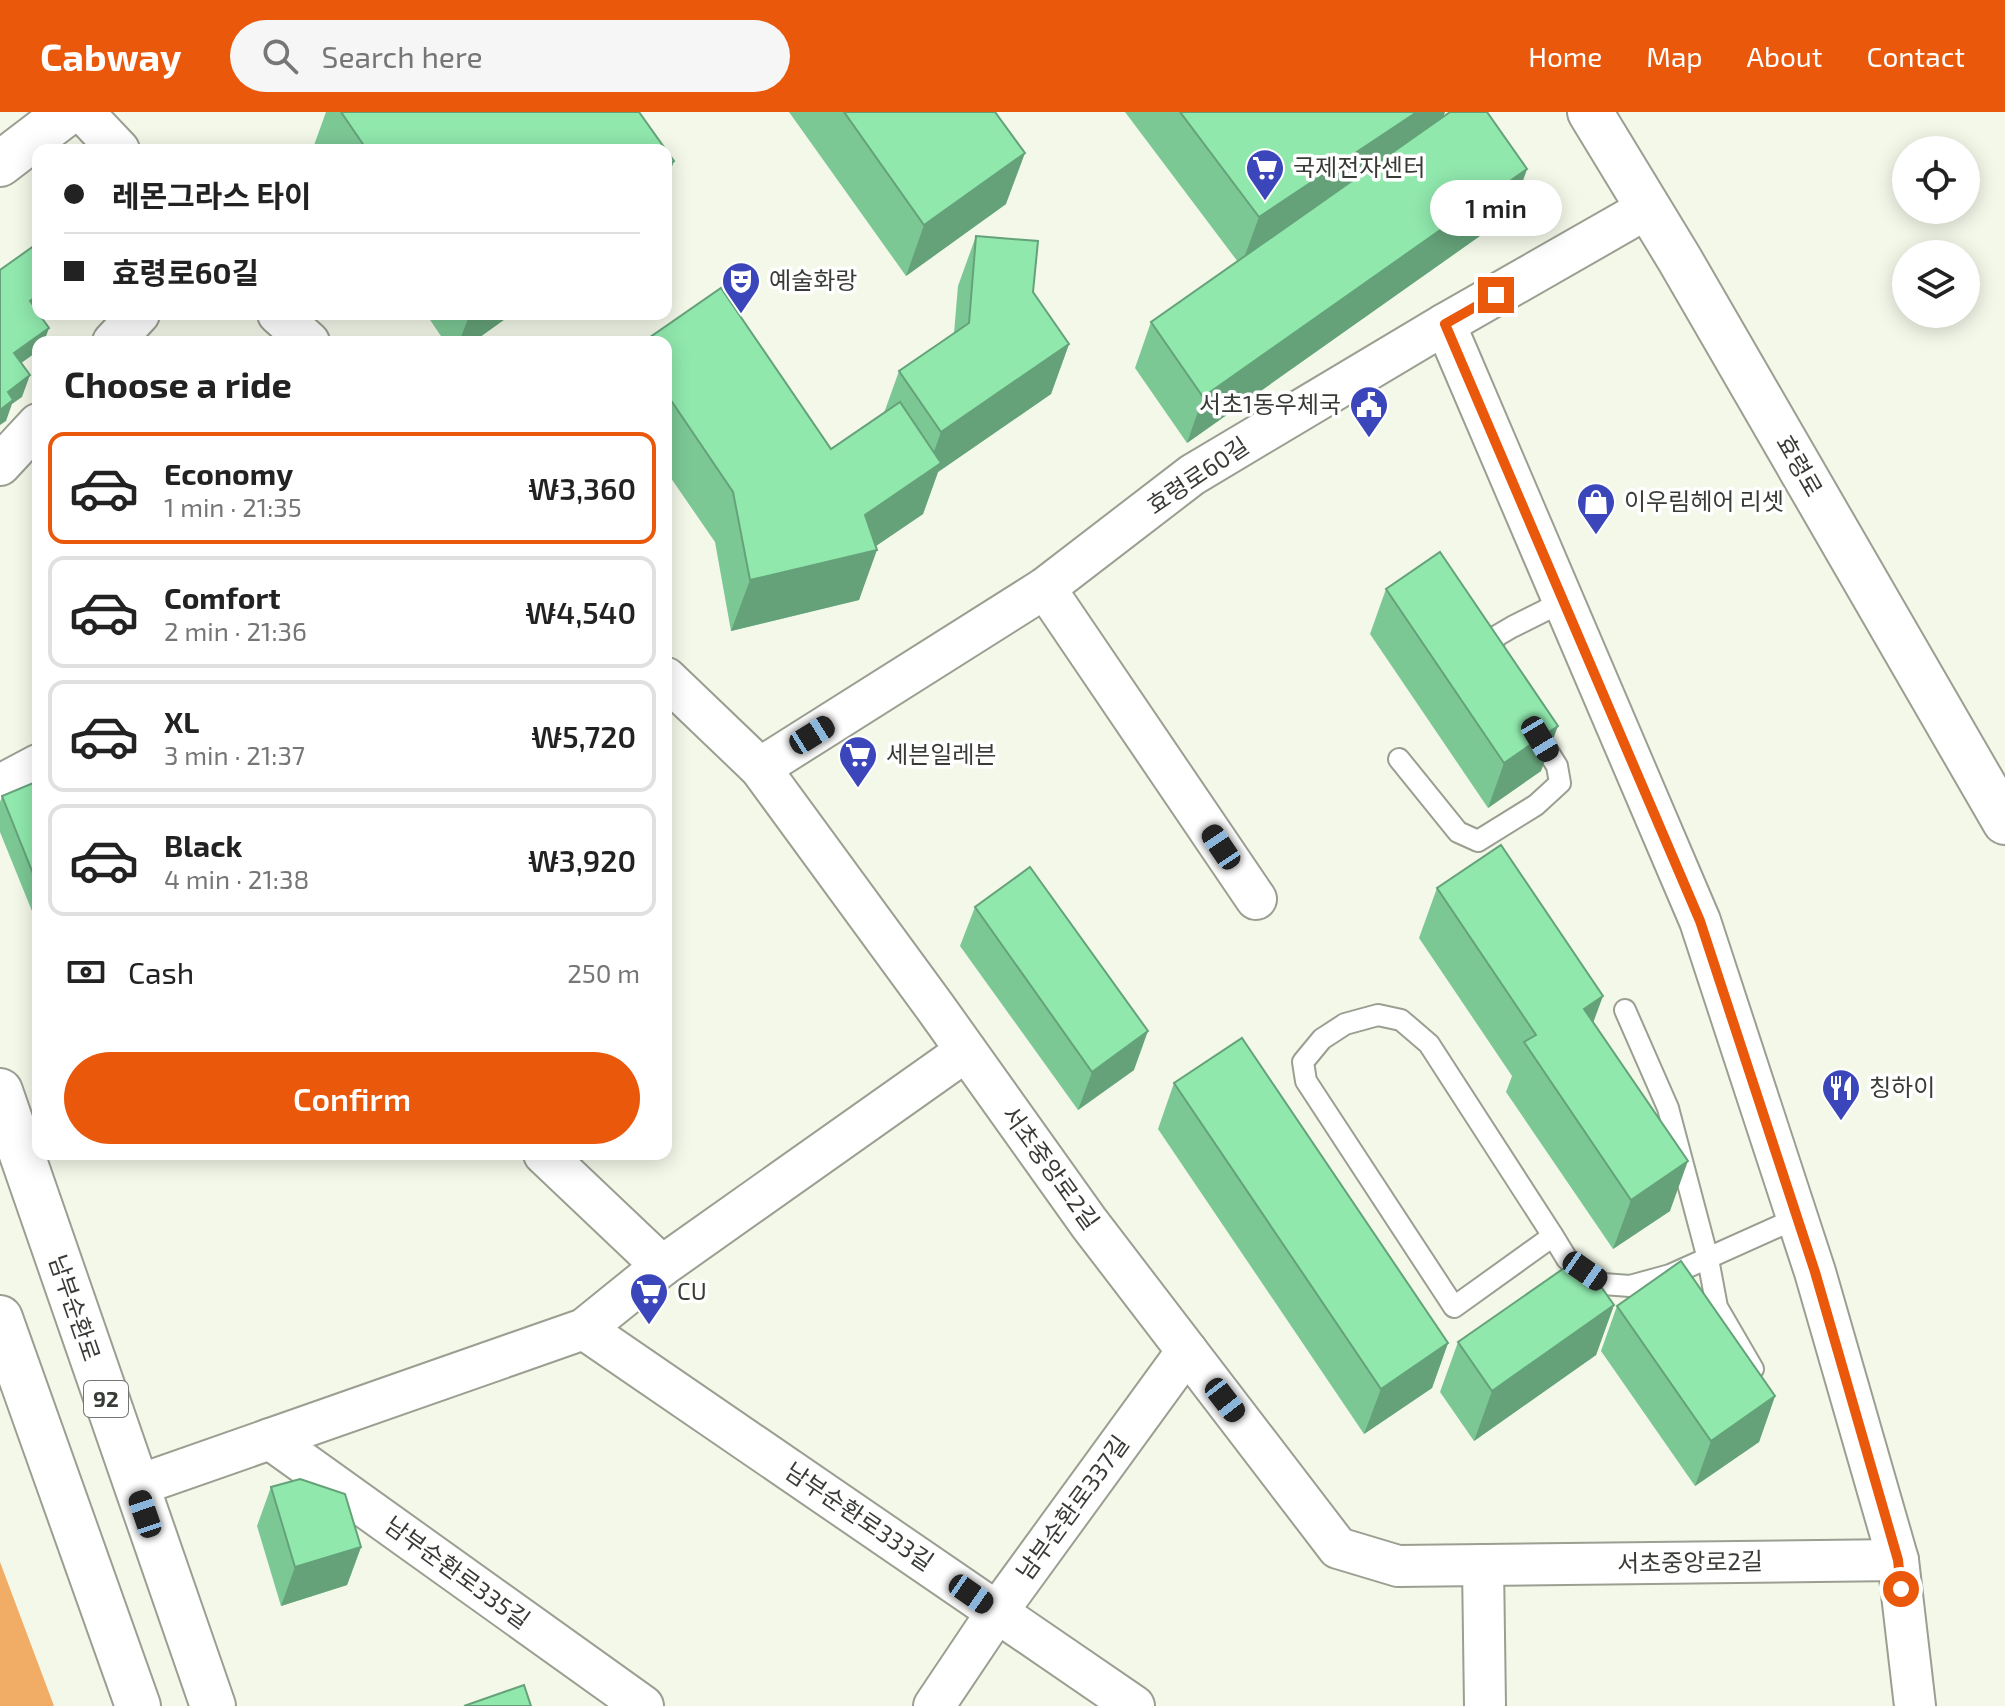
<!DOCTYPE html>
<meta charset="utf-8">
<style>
body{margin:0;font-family:"Exo 2","Noto Sans KR",sans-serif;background:#f6f6f6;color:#222;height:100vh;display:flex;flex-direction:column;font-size:30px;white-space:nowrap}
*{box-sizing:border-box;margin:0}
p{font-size:26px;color:#767676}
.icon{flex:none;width:44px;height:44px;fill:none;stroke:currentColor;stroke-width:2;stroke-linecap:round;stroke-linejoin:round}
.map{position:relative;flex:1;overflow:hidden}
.drawer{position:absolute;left:32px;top:224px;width:640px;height:824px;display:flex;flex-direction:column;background:#fff;border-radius:16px;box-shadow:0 4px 20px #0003}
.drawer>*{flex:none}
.hud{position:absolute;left:32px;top:32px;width:640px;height:176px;border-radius:16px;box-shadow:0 4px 20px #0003;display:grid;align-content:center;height:176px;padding:0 32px;background:#fff}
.tools{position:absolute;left:1892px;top:24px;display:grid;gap:16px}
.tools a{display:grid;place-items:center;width:88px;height:88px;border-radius:50%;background:#fff;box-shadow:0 4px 20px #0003;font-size:40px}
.end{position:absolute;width:36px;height:36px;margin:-18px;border:10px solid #ea580c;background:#fff;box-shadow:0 0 0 4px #fff}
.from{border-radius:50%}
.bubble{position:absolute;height:56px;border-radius:28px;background:#fff;box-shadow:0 4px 20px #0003;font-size:26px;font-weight:600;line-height:56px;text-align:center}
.car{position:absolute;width:24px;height:48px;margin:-24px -12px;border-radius:10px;box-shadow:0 0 6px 2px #0007;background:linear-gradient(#222 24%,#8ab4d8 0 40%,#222 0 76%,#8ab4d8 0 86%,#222 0)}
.hud b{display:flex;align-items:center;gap:28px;height:76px;font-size:30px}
.hud b+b{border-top:2px solid #e0e0e0}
.hud i{width:20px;height:20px;background:#222}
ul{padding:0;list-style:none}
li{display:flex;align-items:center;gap:24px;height:112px;margin:0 16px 12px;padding:0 16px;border:4px solid #e0e0e0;border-radius:16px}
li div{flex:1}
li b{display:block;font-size:30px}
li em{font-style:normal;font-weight:600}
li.current{border-color:#ea580c}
li>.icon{width:72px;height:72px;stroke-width:1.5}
h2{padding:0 32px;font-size:36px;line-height:96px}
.pay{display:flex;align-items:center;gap:20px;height:88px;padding:0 32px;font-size:30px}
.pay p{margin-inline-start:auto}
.button{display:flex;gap:16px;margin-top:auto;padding:16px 32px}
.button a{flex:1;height:92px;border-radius:48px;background:#ea580c;color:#fff;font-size:32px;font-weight:600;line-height:92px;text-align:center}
header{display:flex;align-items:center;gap:48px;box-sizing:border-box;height:112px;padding:0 40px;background:#ea580c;color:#fff}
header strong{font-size:38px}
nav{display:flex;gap:44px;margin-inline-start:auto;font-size:28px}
.search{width:560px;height:72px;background:#f6f6f6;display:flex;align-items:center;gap:20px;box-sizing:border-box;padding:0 28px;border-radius:44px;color:#767676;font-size:30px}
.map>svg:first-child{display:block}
</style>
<header>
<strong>Cabway</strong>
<div class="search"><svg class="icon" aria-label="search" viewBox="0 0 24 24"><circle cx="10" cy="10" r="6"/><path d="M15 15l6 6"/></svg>Search here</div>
<nav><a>Home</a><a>Map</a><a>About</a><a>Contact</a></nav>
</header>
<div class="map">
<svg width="2005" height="1594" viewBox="0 0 2005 1594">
<rect width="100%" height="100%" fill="#f3f8e9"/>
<polygon fill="#f1ac66" points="0,1450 54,1594 0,1594"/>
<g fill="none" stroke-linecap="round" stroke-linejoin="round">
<defs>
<g id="lane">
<polyline points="1492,547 1490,545 1495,525 1512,515 1564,489"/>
<polyline points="1399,647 1458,720 1478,729 1536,693 1560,671 1557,654 1535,619"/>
<polyline points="1625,898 1668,996 1708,1147 1717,1195 1753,1257"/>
<polyline points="1553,1124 1454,1195 1306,969 1303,950 1322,927 1345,912 1378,903 1401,908 1429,932 1553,1124 1567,1147 1603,1172 1630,1174 1670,1163 1797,1106"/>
</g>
<g id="street">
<polyline points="83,0 119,38"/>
<polyline points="278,202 309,230"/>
<polyline points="1445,212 1700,809 1815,1160 1898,1448 1915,1594"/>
<polyline points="113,230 139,202"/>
<polyline points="0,353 38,312"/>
<polyline points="1045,476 1256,787"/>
<polyline points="666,566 760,656 935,895 1089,1111 1338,1436 1398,1454 1898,1448"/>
<polyline points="760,656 1045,476 1192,363 1445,212 1648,96"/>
<polyline points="0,673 38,653"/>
<polyline points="544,1042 662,1154"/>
<polyline points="584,1217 1134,1594"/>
<polyline points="270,1327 643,1594"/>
<polyline points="136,1374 584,1217 662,1154 966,939"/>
<polyline points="1483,1453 1485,1594"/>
<polyline points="934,1594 997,1500 1187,1239"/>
</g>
<g id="secondary">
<polyline points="1590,0 1680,148 2005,710"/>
<polyline points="0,52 68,0"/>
</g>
<g id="primary">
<polyline points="0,979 213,1594"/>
<polyline points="0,1206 138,1594"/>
</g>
</defs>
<use href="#lane" stroke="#9a9f91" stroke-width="24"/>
<use href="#street" stroke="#9a9f91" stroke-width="44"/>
<use href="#secondary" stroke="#9a9f91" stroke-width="48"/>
<use href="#primary" stroke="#9a9f91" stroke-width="48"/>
<use href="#lane" stroke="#fff" stroke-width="20"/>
<use href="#street" stroke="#fff" stroke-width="40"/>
<use href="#secondary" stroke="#fff" stroke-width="44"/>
<use href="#primary" stroke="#fff" stroke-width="44"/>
</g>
<g fill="#7cc895">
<polygon points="326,0 639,0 666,38 315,38 313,36"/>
<polygon points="789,0 995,0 1006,92 906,164"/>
<polygon points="1125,0 1445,0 1443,5 1527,57 1511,102 1187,331 1135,256 1151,210 1238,150"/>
<polygon points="976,124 1033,180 1069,232 1051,282 938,360 923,402 876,434 859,488 731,519 715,430 666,359 666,230 831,337 884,301 899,259 954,221 958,174"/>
<polygon points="426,202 512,202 473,230 445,230"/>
<polygon points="1386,477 1541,659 1488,696 1370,522"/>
<polygon points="38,669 38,814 0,720 0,690 2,684"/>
<polygon points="1437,776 1593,910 1670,1099 1613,1137 1506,980 1512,964 1419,826"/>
<polygon points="975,795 1134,958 1078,998 960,834"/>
<polygon points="1174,971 1448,1231 1432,1276 1364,1322 1158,1017"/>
<polygon points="1614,1193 1596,1243 1474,1329 1440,1280 1458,1230"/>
<polygon points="1617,1194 1775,1284 1759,1330 1695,1374 1601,1239"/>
<polygon points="271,1375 361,1435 347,1473 281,1494 257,1414"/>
</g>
<g fill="#65a279">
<polygon points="1417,0 1445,0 1435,25 1241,154 1259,105"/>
<polygon points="1025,41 1006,92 906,164 924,113"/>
<polygon points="674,49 666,71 666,55"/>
<polygon points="1527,57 1511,102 1187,331 1203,285"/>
<polygon points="38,183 38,199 22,210 30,189"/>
<polygon points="470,202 512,202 473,230 459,230"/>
<polygon points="49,216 44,230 38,230 38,239 6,262 14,241"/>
<polygon points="1069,232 1051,282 938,360 923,402 867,440 877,438 859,488 731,519 750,468 865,403 926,362 941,320"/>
<polygon points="30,263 22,285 12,292 6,309 0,313 0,298 8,280"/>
<polygon points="1558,614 1541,659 1488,696 1504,651"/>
<polygon points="1603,884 1585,933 1584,897"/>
<polygon points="1148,919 1134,958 1078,998 1092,960"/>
<polygon points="1688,1049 1670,1099 1613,1137 1631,1088"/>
<polygon points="1614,1193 1596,1243 1474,1329 1492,1279"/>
<polygon points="1448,1231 1432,1276 1364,1322 1381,1277"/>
<polygon points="1775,1284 1759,1330 1695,1374 1711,1329"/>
<polygon points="361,1435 347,1473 281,1494 295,1455"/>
</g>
<g fill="#90e8ad" stroke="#65a279" stroke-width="2">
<polygon points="341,0 639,0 666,38 367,38"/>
<polygon points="844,0 995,0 1025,41 924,113"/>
<polygon points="1180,0 1417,0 1259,105"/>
<polygon points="1450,0 1487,0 1527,57 1203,285 1151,210"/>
<polygon points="666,38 674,49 666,55"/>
<polygon points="976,124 1038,129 1033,180 1069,232 941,320 899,259 969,211"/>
<polygon points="38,131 38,183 30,189 38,200 38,202 39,202 49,216 14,241 30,263 8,280 13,288 0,298 0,158"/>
<polygon points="721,176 831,337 900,290 941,351 865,403 877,438 750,468 733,380 666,281 666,230 643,230"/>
<polygon points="1440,440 1558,614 1504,651 1386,477"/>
<polygon points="38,669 38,774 2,684"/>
<polygon points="1501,733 1603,884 1584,897 1688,1049 1631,1088 1524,930 1536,923 1437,776"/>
<polygon points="1030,755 1148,919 1092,960 975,795"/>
<polygon points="1242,926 1448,1231 1381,1277 1174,971"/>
<polygon points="1580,1145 1614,1193 1492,1279 1458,1230"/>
<polygon points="1681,1149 1775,1284 1711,1329 1617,1194"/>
<polygon points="300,1367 345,1382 361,1435 295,1455 271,1375"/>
<polygon points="524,1573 531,1594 464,1594"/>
</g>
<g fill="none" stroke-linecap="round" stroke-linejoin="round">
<polyline stroke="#ea580c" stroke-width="10" points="1496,183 1445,212 1700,809 1815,1160 1898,1448 1901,1477"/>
</g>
<defs>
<symbol id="supermarket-pin" viewBox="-11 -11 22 30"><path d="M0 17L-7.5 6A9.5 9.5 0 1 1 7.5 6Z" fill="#3b46ba" stroke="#fff"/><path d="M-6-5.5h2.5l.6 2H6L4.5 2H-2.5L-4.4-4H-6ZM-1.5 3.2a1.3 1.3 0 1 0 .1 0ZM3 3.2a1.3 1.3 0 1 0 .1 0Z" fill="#fff"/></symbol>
<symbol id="theatre-pin" viewBox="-11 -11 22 30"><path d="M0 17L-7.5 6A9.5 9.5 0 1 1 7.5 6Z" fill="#3b46ba" stroke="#fff"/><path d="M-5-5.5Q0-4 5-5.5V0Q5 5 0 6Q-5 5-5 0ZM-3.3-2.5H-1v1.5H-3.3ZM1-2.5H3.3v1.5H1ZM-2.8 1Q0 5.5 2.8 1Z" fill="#fff"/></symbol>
<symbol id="civic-pin" viewBox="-11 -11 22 30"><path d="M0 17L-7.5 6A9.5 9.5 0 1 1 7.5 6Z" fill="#3b46ba" stroke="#fff"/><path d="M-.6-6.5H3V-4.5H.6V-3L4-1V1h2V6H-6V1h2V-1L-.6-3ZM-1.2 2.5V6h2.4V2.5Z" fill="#fff"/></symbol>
<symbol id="shop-pin" viewBox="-11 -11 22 30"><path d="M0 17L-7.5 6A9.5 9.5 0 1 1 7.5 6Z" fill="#3b46ba" stroke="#fff"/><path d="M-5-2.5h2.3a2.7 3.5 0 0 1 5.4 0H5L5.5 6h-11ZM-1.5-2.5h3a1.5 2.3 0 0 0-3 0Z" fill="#fff"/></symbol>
<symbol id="restaurant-pin" viewBox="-11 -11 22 30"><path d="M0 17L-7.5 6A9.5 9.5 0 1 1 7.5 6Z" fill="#3b46ba" stroke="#fff"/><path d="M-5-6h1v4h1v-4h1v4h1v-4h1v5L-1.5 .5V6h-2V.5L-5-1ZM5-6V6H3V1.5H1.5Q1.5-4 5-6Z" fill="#fff"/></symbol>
</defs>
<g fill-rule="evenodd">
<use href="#supermarket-pin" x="1243" y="34" width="44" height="60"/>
<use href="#theatre-pin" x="719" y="147" width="44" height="60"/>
<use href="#civic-pin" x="1347" y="271" width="44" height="60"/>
<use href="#shop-pin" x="1574" y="368" width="44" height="60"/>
<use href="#supermarket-pin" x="836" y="621" width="44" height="60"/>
<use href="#restaurant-pin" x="1819" y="954" width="44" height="60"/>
<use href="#supermarket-pin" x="627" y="1158" width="44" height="60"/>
</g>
<g text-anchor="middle" stroke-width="7" stroke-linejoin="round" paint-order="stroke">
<rect fill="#fff" stroke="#747672" stroke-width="2" x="84" y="1269" width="44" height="36" rx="6"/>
<g font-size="22" font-weight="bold" fill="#393c36">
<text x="106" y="1295">92</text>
</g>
<g font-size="24" fill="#393c36" stroke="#fff" text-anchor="start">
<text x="1293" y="64">국제전자센터</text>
<text x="769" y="177">예술화랑</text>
<text x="1341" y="301" text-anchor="end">서초1동우체국</text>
<text x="1624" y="398">이우림헤어 리셋</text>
<text x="886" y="651">세븐일레븐</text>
<text x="1869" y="984">칭하이</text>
<text x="677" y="1188">CU</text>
</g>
<g font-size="24" fill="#393c36" stroke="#fff">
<text transform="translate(1799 354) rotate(60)" y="8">효령로</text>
<text transform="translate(1198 364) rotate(-34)" y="8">효령로60길</text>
<text transform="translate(1050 1056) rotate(54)" y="8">서초중앙로2길</text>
<text transform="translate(74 1196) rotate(71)" y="8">남부순환로</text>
<text transform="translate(1073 1396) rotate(-54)" y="8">남부순환로337길</text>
<text transform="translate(859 1405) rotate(34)" y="8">남부순환로333길</text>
<text transform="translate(1690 1451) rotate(-1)" y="8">서초중앙로2길</text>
<text transform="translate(457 1461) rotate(36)" y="8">남부순환로335길</text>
</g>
</g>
</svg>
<div class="tools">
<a><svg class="icon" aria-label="locate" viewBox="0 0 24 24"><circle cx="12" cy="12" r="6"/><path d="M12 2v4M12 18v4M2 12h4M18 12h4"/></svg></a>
<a><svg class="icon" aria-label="layers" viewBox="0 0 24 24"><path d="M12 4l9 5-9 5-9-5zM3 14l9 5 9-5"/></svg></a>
</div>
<i class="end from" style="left:1901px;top:1477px"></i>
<i class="end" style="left:1496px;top:183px"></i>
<div class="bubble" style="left:1430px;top:68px;width:132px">1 min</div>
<i class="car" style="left:812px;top:623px;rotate:58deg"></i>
<i class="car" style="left:1540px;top:627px;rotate:149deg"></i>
<i class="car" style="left:1221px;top:735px;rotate:326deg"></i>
<i class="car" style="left:1585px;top:1159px;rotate:125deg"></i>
<i class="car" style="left:1225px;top:1288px;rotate:142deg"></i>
<i class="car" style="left:145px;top:1402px;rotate:341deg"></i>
<i class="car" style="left:971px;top:1482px;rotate:125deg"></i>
<div class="hud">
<b><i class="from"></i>레몬그라스 타이</b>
<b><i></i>효령로60길</b>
</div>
<section class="drawer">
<h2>Choose a ride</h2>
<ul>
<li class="current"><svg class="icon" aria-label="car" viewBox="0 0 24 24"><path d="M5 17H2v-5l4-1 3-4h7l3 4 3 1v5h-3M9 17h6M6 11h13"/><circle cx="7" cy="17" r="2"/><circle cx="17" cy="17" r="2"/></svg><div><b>Economy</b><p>1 min · 21:35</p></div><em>₩3,360</em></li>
<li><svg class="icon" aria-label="car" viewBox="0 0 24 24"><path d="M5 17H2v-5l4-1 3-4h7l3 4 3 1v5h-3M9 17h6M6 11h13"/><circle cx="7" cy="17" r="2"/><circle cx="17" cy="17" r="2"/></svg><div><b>Comfort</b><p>2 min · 21:36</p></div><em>₩4,540</em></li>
<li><svg class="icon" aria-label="car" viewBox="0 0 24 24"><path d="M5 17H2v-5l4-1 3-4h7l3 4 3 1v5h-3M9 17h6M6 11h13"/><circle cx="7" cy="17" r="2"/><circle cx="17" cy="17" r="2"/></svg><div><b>XL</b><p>3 min · 21:37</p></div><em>₩5,720</em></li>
<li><svg class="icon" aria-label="car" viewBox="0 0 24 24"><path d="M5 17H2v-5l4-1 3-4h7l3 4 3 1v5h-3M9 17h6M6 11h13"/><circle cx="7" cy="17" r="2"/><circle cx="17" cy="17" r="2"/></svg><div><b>Black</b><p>4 min · 21:38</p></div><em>₩3,920</em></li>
</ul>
<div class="pay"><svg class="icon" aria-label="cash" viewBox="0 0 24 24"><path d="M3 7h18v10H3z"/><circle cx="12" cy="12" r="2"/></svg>Cash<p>250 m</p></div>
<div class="button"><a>Confirm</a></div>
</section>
</div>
